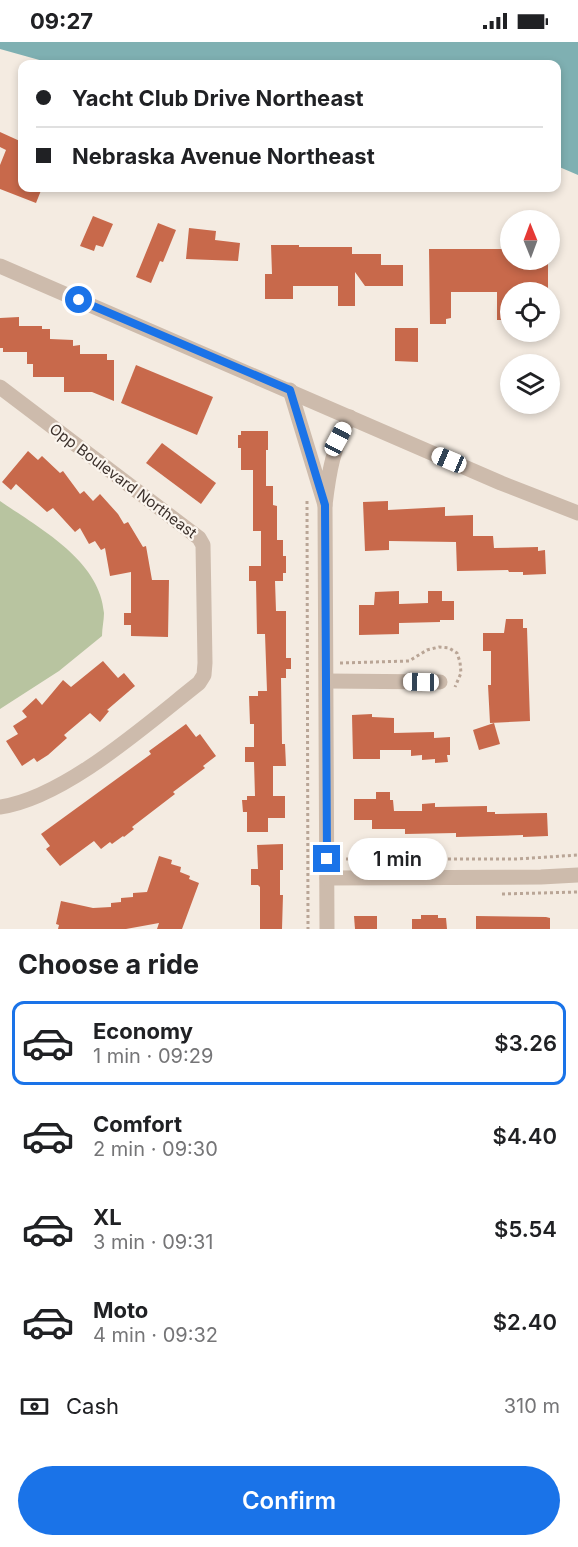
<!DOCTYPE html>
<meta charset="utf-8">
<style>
body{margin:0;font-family:Inter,sans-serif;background:#f6f6f6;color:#202124;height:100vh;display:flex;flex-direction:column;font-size:22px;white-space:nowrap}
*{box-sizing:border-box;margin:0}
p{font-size:20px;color:#757577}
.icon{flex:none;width:33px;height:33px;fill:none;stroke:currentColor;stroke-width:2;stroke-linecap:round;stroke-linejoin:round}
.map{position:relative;height:887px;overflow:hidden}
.sheet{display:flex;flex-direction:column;background:#fff;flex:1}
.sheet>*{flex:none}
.banner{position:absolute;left:18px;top:18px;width:543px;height:132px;border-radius:12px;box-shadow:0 3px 9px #0003;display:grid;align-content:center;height:132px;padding:0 18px;background:#fff}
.needle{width:39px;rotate:359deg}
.fabs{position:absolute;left:500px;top:168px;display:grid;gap:12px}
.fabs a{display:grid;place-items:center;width:60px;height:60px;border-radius:50%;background:#fff;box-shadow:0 3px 9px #0003;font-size:30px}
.end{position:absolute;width:27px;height:27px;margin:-14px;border:8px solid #1a73e8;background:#fff;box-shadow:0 0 0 3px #fff}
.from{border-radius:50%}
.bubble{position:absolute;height:42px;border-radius:21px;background:#fff;box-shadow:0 3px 9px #0003;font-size:20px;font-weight:600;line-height:42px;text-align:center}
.car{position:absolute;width:18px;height:36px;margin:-18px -9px;border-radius:8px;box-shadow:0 0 4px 2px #0007;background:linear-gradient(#fff 24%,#345 0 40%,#fff 0 76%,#345 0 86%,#fff 0)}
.banner b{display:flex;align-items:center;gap:21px;height:57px;font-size:22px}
.banner b+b{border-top:2px solid #e0e0e0}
.banner i{width:15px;height:15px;background:#202124}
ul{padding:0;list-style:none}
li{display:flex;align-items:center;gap:18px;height:84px;margin:0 12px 9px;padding:0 6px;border:3px solid transparent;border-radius:12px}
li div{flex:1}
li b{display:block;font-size:22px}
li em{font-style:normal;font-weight:600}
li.selected{border-color:#1a73e8}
li>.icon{width:54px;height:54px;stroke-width:1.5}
h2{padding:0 18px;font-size:27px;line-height:72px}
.pay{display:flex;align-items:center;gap:15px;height:66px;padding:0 18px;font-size:22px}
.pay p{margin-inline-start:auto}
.button{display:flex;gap:12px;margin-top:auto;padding:12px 18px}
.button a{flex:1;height:69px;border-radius:36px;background:#1a73e8;color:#fff;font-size:24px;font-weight:600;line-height:69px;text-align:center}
.status{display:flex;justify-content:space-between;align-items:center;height:42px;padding:0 30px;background:#fff;direction:ltr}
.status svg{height:16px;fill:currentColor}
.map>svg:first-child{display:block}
</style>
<div class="status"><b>09:27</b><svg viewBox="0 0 49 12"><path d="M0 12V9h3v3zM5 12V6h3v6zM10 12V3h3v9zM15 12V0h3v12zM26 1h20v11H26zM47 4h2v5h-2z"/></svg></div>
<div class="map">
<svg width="578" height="887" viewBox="0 0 578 887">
<rect width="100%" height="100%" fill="#f4ebe1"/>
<path fill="#b8c4a0" d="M0,459C39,486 100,518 104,571C104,578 102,586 102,594L59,629L0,667Z"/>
<polygon fill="#7fb0b2" points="0,0 578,0 578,133 557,124 556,22 46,22 43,19 0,7"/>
<g fill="#c8694b">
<polygon points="0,90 22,100 22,146 42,146 36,161 0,147 0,123 6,108 0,105"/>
<polygon points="93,174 113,182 103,205 96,203 94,209 80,204"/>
<polygon points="158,181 176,188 163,220 160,219 151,241 136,235"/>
<polygon points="189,186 216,189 215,198 240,201 238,219 186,217"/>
<polygon points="271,203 299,203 299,205 352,205 352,212 381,212 381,223 403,223 403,244 365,244 355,230 355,264 338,264 338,244 293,244 293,257 265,257 265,232 272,232"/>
<polygon points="429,207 510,207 510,218 548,218 548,246 522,246 522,250 510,250 510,278 497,278 497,250 451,250 451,276 446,277 446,282 430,282"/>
<polygon points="19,275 19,284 42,284 42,287 50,287 50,297 73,298 73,304 80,303 80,312 107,312 107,318 114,318 114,359 92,350 64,350 64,335 33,335 33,322 27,322 27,310 3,310 3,306 0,306 0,276"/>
<polygon points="395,286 418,286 418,320 395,319"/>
<polygon points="136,323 213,355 197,393 121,361"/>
<polygon points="241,389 268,389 268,408 266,408 266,444 273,444 273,463 277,464 277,498 283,498 283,514 286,514 286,531 283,531 283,539 275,539 276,569 286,569 286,616 291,616 291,627 286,627 286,636 281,636 282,702 285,702 286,724 273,724 273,754 285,754 285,776 268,776 268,790 247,790 247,770 243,770 242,758 247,758 247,754 255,754 254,720 245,720 245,705 254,705 254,682 250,682 249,654 258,654 258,649 267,649 265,592 257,592 256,539 249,539 249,524 261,524 261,489 253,489 253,428 241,428 241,406 238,406 238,393 241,393"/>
<polygon points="162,401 216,441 201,462 146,421"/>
<polygon points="28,409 38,418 42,414 60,431 63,429 80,452 84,449 93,459 100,452 118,472 124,482 128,480 143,505 146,504 152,538 169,538 168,595 131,594 131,583 124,583 124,571 131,571 131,530 110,534 105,506 101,508 95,499 89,502 80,486 75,490 53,466 47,470 16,442 11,448 2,440"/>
<polygon points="388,459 388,468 445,465 445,474 473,473 473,494 493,494 494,506 538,505 538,509 545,508 546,532 523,533 523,530 509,530 508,528 457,529 456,500 389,499 389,508 365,509 363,460"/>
<polygon points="399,549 399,562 428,561 428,549 442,549 442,559 454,559 454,578 440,578 440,580 399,581 399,592 359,593 359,563 374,563 375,550"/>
<polygon points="506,577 523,577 523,586 527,586 530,679 490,681 488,643 491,643 491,609 483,609 483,591 504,591"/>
<polygon points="103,619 118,636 124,631 135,644 107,668 109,669 100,680 90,671 64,693 67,696 48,713 37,720 34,716 22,724 6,699 18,692 13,684 27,675 22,669 36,656 42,663 63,638 71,645"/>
<polygon points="372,672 372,675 394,676 394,691 434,690 434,696 450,695 450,713 447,713 448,720 435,721 435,717 422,718 422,713 411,714 411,708 380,708 380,717 353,717 352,673"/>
<polygon points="494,681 500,702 479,708 473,688"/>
<polygon points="186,682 196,695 200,692 216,714 203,724 205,726 173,750 175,752 132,785 134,787 124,795 123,794 112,802 110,800 101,807 94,799 60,824 46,807 50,804 41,792 151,712 149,709"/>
<polygon points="376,750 390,750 390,758 393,758 394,769 422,769 422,762 435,761 435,765 487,764 487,770 495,770 495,772 547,771 548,794 523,795 523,793 456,795 456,791 405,792 405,787 372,787 372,778 354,778 354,757 376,757"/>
<polygon points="283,802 283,828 280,828 280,853 283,853 282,887 260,887 260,845 258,843 251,843 251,827 258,827 257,803"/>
<polygon points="159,814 172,818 171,822 181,825 180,830 190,834 189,837 199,841 182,887 157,887 159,881 126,887 58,887 59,883 56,882 61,859 93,866 111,865 111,861 121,860 121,856 133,855 133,851 147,850"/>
<polygon points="421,873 438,873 438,876 446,876 447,887 412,887 412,877 421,877"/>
<polygon points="354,874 377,874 377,887 355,887"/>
<polygon points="476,874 546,875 550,876 550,887 476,887"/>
</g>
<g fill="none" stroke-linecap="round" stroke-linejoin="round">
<g stroke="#b9a596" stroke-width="3" stroke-dasharray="3 3" stroke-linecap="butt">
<polyline points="307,459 308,887"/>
<polyline points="340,621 409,619 427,608 439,605 449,606 457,611 460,620 461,631 455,645"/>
<polyline points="340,817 517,817 578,813"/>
<polyline points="502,852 578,850"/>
</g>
<g stroke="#cdbbac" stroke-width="15">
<path d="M0,345L199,496L203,503L205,621L204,633L199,641C148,681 65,756 0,765"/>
<path d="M290,348L325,463C329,429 333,405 350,375"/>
<polyline points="325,463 327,887"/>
<polyline points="327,639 440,640"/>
<polyline points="327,836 541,835 578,833"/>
</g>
<polyline stroke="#cdbbac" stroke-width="15" points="0,224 501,441 578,471"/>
</g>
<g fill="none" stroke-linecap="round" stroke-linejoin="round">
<polyline stroke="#1a73e8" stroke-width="8" points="79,258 290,348 325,463 327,817"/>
</g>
<g text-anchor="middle" stroke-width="4.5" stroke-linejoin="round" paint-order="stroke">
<g font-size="15" fill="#3b302b" stroke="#fbf5ee">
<text transform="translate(123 439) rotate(37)" y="5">Opp Boulevard Northeast</text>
</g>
</g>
</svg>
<div class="fabs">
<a><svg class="needle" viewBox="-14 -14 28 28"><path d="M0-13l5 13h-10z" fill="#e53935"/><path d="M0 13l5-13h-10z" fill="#757577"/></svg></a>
<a><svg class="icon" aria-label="locate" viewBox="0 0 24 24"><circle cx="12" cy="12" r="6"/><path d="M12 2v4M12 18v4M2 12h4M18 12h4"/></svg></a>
<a><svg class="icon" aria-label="layers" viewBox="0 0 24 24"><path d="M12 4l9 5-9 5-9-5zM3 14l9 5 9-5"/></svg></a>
</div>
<i class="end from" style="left:79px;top:258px"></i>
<i class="end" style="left:327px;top:817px"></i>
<div class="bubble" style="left:348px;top:796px;width:99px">1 min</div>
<i class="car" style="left:338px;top:397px;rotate:28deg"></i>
<i class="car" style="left:449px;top:418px;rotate:293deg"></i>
<i class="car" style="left:421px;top:640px;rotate:271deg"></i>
<div class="banner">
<b><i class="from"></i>Yacht Club Drive Northeast</b>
<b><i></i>Nebraska Avenue Northeast</b>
</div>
</div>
<section class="sheet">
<h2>Choose a ride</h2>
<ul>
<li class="selected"><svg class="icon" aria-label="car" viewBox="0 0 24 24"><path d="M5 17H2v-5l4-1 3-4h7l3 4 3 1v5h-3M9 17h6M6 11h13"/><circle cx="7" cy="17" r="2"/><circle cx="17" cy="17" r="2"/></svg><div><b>Economy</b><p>1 min · 09:29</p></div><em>$3.26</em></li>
<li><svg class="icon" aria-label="car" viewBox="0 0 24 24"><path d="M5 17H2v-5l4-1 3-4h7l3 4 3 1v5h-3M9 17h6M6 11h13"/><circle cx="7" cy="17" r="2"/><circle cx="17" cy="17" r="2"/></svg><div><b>Comfort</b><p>2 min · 09:30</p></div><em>$4.40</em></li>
<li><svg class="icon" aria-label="car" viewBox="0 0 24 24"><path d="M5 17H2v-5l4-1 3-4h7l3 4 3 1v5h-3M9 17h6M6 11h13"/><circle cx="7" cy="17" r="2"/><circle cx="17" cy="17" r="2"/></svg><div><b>XL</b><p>3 min · 09:31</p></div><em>$5.54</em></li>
<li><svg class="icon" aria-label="car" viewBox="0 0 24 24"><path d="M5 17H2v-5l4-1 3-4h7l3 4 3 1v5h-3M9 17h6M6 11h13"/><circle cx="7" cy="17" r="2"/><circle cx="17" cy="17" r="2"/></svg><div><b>Moto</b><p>4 min · 09:32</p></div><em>$2.40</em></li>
</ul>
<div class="pay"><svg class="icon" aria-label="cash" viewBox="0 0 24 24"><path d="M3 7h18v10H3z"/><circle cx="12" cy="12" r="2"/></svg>Cash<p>310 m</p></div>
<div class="button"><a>Confirm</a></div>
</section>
